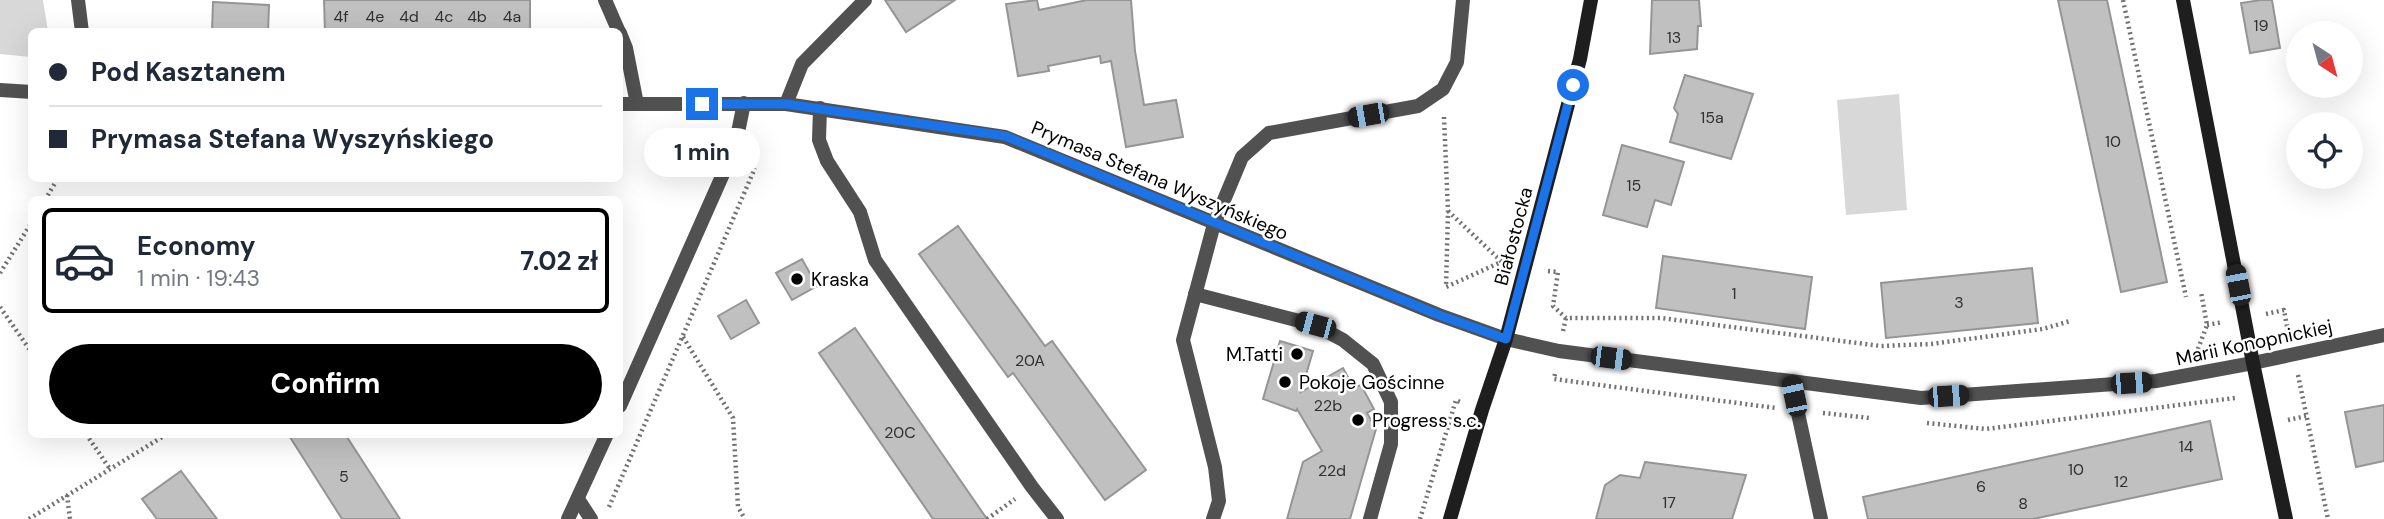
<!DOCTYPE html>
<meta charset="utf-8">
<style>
body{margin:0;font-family:"DM Sans",sans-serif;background:#f6f6f7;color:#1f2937;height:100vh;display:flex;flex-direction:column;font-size:26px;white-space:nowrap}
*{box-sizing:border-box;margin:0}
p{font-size:23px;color:#747a83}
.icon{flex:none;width:38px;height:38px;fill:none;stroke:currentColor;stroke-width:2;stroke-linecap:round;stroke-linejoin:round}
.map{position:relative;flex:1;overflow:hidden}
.sheet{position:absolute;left:28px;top:196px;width:595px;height:242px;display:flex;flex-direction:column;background:#fff;border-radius:10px;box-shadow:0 7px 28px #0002}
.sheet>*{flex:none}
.guide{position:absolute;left:28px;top:28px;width:595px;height:154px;border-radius:10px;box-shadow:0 7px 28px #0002;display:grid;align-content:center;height:154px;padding:0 21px;background:#fff}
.needle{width:46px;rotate:144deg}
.tools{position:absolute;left:2286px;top:21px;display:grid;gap:14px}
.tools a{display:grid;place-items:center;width:77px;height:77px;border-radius:50%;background:#fff;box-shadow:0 7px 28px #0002;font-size:35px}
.end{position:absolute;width:32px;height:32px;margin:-16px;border:9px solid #1a73e8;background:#fff;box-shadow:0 0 0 4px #fff}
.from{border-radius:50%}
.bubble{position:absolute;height:49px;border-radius:24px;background:#fff;box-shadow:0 7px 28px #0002;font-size:23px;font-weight:700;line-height:49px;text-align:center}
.car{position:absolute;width:21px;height:42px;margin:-21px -10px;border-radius:9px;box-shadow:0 0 5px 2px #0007;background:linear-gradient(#222 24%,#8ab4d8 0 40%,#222 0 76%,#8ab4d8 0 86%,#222 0)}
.guide b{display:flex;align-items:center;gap:24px;height:66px;font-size:26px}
.guide b+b{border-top:2px solid #e0e1e3}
.guide i{width:18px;height:18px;background:#1f2937}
ul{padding:12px 0 0;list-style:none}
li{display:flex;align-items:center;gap:21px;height:105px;margin:0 14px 10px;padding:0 7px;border:4px solid transparent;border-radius:10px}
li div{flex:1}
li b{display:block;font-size:26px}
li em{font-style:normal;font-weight:700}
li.current{border-color:#000}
li>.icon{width:63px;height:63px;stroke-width:1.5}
.cta{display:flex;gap:14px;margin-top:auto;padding:14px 21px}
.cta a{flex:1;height:80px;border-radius:42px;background:#000;color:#fff;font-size:28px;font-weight:700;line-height:80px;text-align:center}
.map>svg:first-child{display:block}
</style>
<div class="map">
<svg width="2384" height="519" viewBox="0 0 2384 519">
<rect width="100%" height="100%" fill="#fff"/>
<g fill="#d8d8d8">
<polygon points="0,0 43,0 48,31 32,32 31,57 0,54"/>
<polygon points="1899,94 1907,210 1846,215 1837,100"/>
</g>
<g fill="#c0c0c0" stroke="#959595" stroke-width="2">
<polygon points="324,0 530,0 530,32 325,32"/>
<polygon points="885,0 955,0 906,32"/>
<polygon points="1037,0 1039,10 1087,0 1131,0 1135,51 1144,105 1176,100 1183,137 1126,147 1111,61 1101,63 1100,56 1048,66 1049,71 1018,76 1006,4"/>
<polygon points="1652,0 1699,0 1701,26 1698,26 1697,49 1650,54"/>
<polygon points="2058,0 2107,0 2167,282 2121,292"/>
<polygon points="2261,0 2272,0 2280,48 2250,53 2241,3"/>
<polygon points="213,2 269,5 268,32 212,32"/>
<polygon points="1685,75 1753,94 1731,159 1670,142 1678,114 1674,108"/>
<polygon points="1622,145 1684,162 1671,205 1655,200 1647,227 1603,215"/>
<polygon points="958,226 1045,346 1052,341 1146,470 1105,500 1013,373 1008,377 919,254"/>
<polygon points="1663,256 1812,277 1805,329 1656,308"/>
<polygon points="802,259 817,286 792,300 776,273"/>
<polygon points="2032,268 2038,323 1886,338 1881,283"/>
<polygon points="746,300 759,323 731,339 718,316"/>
<polygon points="855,328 987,519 933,519 819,353"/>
<polygon points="1280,341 1313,351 1301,392 1343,368 1354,388 1361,385 1374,409 1367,413 1376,429 1350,519 1287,519 1303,462 1322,451 1297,409 1296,411 1263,399"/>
<polygon points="2384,405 2384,461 2356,467 2345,412"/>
<polygon points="2210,421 2222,479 2033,519 1868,519 1863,497"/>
<polygon points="288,434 345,434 400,519 342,519"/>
<polygon points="1645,462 1746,475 1732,519 1596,519 1605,485 1620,475 1640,478"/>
<polygon points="181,471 217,519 157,519 142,499"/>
</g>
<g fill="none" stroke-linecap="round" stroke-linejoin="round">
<g stroke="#737373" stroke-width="4.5" stroke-dasharray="2 3.5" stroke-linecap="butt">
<polyline points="2123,0 2186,297"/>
<polyline points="1444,117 1448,211 1446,287 1501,262"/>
<polyline points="45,200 58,178"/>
<polyline points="1448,211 1502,262"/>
<polyline points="1548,271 1558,272 1553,306 1566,318 1661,318 1881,346 1931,344 2043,329 2070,321"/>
<polyline points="0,273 32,222"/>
<polyline points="0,307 32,353"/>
<polyline points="2266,314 2284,310 2288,332"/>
<polyline points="2207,325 2223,322"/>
<polyline points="1563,331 1566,318"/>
<polyline points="683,337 733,418 738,507 745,519"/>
<polyline points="2198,349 2207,325 2201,292"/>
<polyline points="1555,374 1554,379 1776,408"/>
<polyline points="2298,375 2328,519"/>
<polyline points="1823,413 1870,418"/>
<polyline points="2288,420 2306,416"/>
<polyline points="1927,423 1986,429 2235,398 2235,401"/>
<polyline points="86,434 110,469"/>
<polyline points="67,495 70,519"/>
<polyline points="609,507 755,168"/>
<polyline points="29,519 167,434"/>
<polyline points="987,519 1015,499"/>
<polyline points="1420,519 1456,400 1460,402"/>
</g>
<g stroke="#515151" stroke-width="14">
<polyline points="78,0 82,32"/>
<polyline points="605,0 619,32"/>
<polyline points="620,33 626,48 637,104"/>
<polyline points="820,108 819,140 827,161 860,212 875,260 1032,487 1057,519"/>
<polyline points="1195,294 1315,325 1343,340 1373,364 1391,402 1391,444 1370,519"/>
<polyline points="1791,381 1821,519"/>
<polyline points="578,499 591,519"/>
<polyline points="1213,519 1219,501 1215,467 1183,340 1214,224 1242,157 1269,133 1418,106 1443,89 1457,62 1463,0"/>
</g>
<g stroke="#515151" stroke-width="14">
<polyline points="0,90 32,92"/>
<polyline points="620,104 786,104 1005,137 1439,315 1506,339 1559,351 1921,398 2156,381 2253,363 2384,335"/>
<polyline points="786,104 802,64 865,0"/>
<polyline points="620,406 735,147 744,103"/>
<polyline points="568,519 607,434"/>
</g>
<g stroke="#1e1e1e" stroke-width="14">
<polyline points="2183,0 2253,363 2286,519"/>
<polyline points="1450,519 1482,410 1506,339 1580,59 1591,0"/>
</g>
</g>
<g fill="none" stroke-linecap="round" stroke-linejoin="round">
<polyline stroke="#1a73e8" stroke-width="9" points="702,104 786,104 1005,136 1439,315 1506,339 1573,85"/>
</g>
<g fill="#000" stroke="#fff" stroke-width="2.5">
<circle cx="797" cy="279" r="7"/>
<circle cx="1297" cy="354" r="7"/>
<circle cx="1285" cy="382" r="7"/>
<circle cx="1358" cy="420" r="7"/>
</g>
<g text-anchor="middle" stroke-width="5" stroke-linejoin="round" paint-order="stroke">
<g font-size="16" fill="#303030">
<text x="341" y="22">4f</text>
<text x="375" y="22">4e</text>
<text x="409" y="22">4d</text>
<text x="444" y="22">4c</text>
<text x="477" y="22">4b</text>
<text x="512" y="22">4a</text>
<text x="2261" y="31">19</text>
<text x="1674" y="43">13</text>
<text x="1712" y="123">15a</text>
<text x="2113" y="147">10</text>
<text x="1634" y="191">15</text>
<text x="1734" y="299">1</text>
<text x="1959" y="308">3</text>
<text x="1030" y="366">20A</text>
<text x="1328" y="411">22b</text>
<text x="900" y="438">20C</text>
<text x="2186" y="452">14</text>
<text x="2076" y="475">10</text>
<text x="1332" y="476">22d</text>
<text x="344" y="482">5</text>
<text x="2121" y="487">12</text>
<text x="1981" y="492">6</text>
<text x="1669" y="508">17</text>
<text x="2023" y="509">8</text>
</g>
<g font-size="19" fill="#000" stroke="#fff">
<text transform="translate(1160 180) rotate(23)" y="7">Prymasa Stefana Wyszyńskiego</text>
<text transform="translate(1513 236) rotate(-75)" y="7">Białostocka</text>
<text transform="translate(2254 342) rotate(-12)" y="7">Marii Konopnickiej</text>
</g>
<g font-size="19" fill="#000" stroke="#fff" text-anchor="start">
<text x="811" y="286">Kraska</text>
<text x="1283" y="361" text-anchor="end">M.Tatti</text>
<text x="1299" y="389">Pokoje Gościnne</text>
<text x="1372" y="427">Progress s.c.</text>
</g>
</g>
</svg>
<div class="tools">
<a><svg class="needle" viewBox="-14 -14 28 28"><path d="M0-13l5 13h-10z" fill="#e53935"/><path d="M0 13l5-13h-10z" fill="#747a83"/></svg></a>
<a><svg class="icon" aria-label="locate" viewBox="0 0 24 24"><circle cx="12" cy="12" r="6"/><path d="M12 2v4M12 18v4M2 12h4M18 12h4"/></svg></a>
</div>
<i class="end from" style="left:1573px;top:85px"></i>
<i class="end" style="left:702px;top:104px"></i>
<div class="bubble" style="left:644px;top:128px;width:116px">1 min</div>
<i class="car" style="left:1368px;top:115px;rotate:260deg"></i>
<i class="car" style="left:2238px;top:285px;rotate:349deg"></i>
<i class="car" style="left:1315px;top:325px;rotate:285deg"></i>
<i class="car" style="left:1611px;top:358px;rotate:97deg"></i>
<i class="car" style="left:2131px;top:383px;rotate:86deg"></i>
<i class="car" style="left:1794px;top:396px;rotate:348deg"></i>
<i class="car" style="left:1948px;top:396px;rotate:86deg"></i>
<div class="guide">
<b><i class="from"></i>Pod Kasztanem</b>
<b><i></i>Prymasa Stefana Wyszyńskiego</b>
</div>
<section class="sheet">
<ul>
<li class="current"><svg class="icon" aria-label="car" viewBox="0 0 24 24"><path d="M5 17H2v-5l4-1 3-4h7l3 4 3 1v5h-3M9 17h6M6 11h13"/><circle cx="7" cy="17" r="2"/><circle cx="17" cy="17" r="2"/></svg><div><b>Economy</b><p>1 min · 19:43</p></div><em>7.02 zł</em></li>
</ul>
<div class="cta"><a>Confirm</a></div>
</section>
</div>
